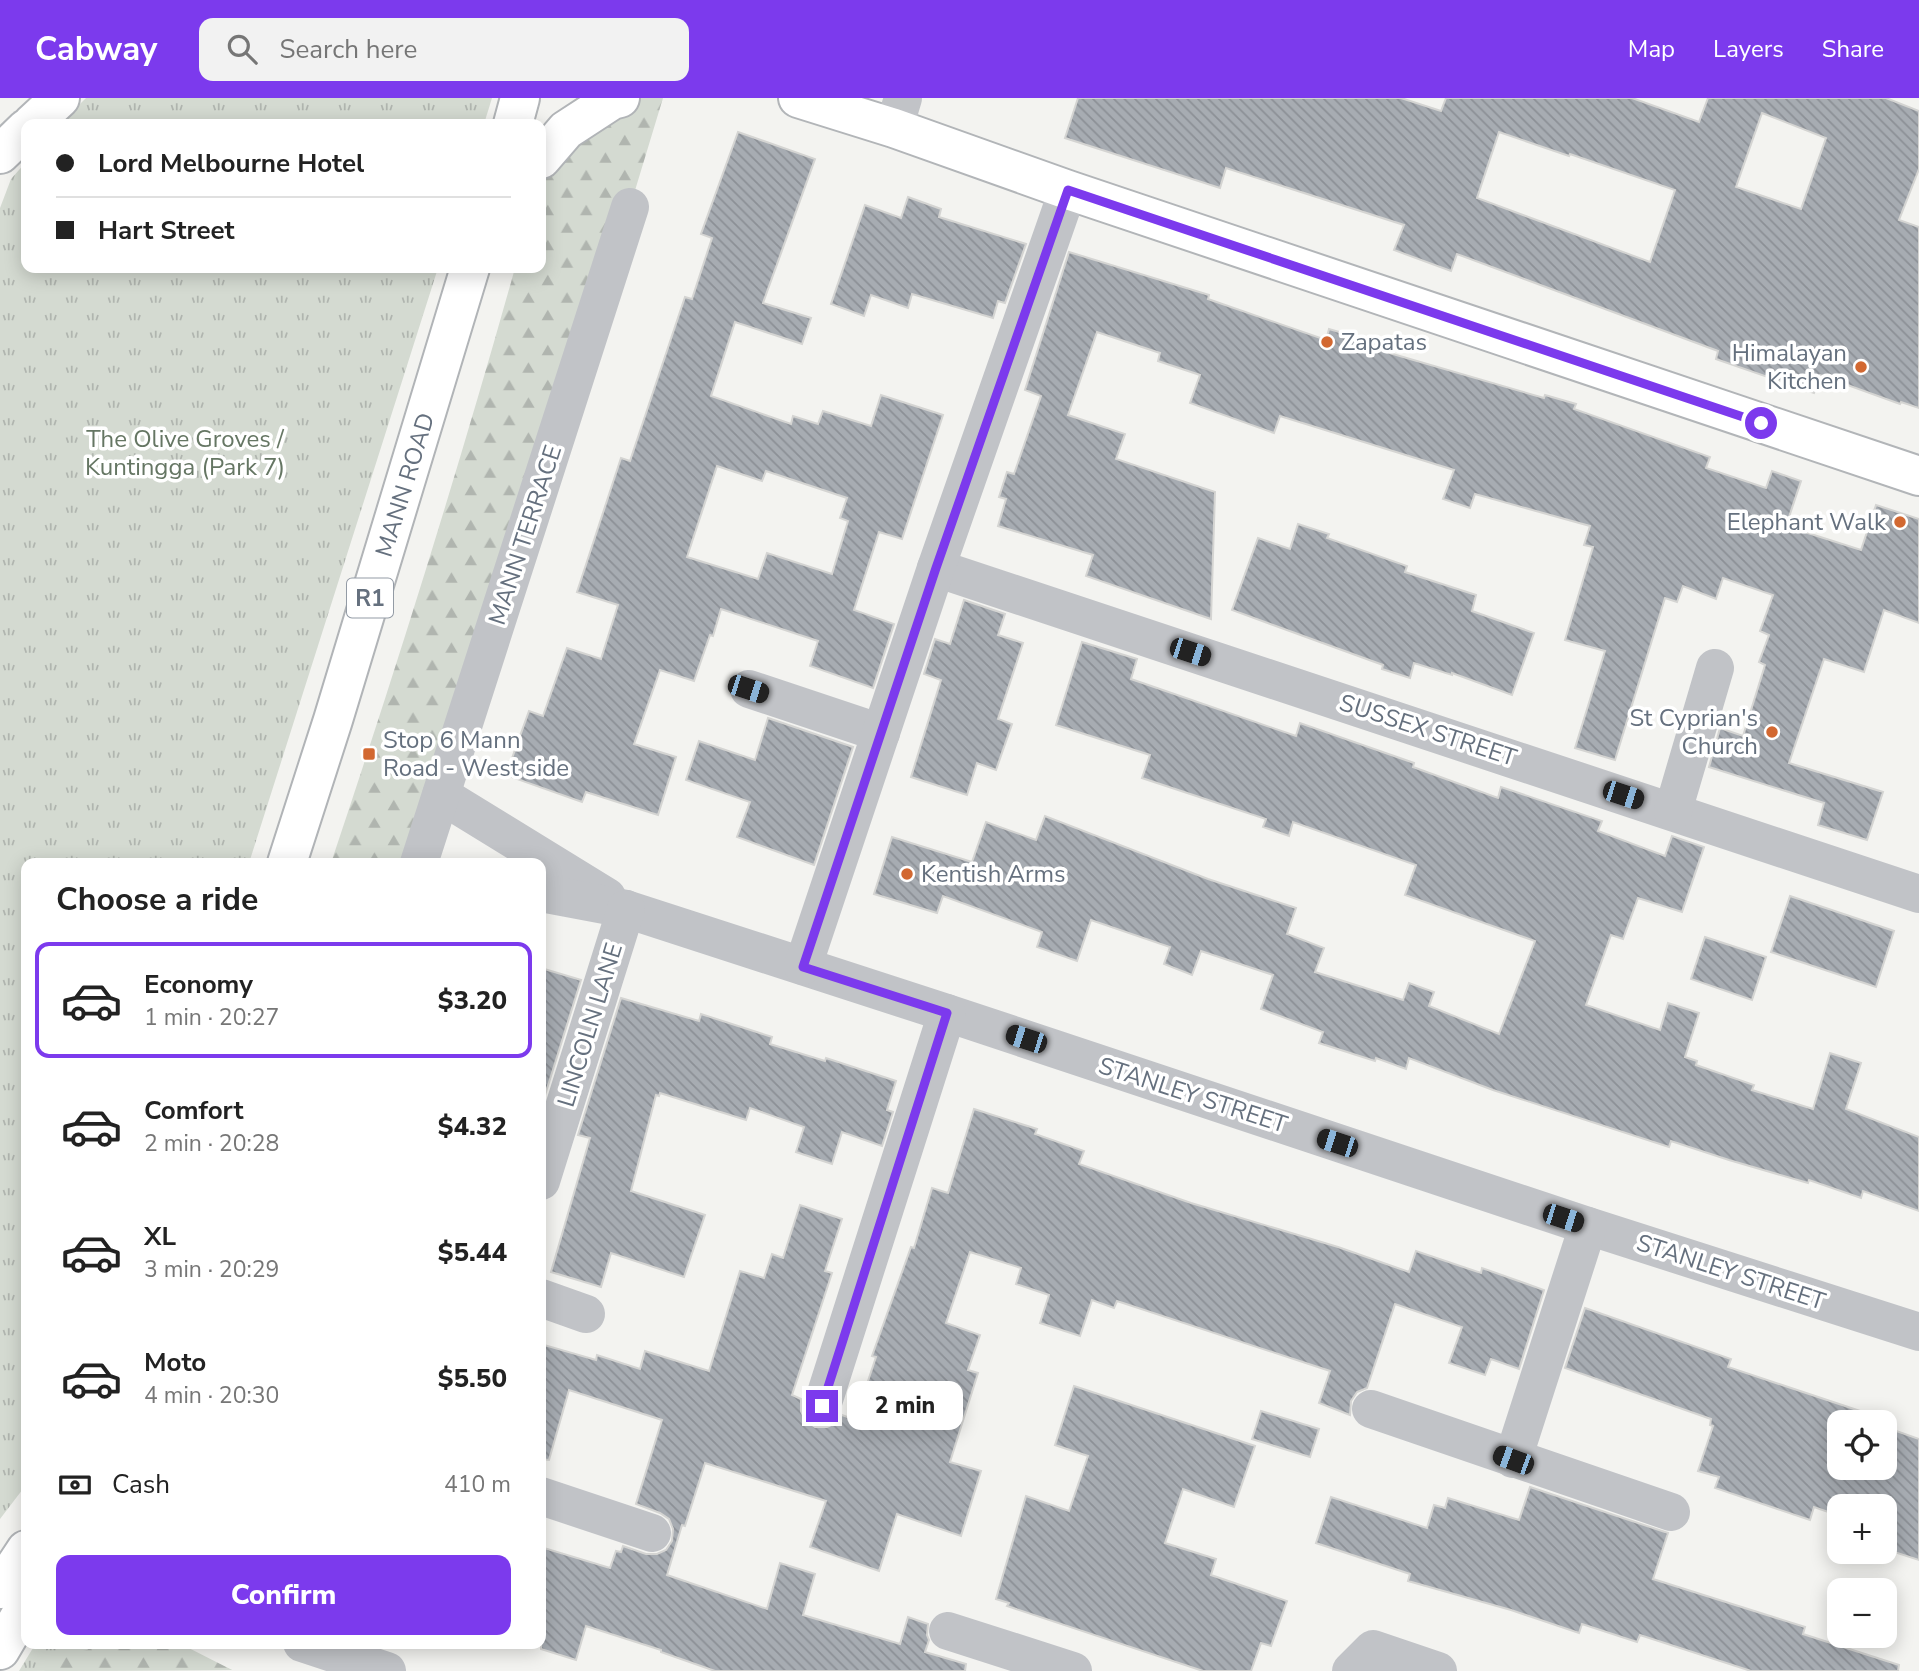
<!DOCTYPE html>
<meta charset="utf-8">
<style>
body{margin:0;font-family:"Nunito Sans",sans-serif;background:#f2f2f2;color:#222;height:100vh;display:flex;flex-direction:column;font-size:26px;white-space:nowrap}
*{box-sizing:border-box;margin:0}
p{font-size:23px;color:#767676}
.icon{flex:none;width:38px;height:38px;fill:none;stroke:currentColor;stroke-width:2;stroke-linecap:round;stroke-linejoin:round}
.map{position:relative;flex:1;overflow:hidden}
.sheet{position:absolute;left:21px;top:760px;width:525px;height:791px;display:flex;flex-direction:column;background:#fff;border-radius:14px;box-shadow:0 4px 18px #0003}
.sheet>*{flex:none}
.guide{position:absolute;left:21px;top:21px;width:525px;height:154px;border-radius:14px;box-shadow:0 4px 18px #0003;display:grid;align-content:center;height:154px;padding:0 35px;background:#fff}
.fabs{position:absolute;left:1827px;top:1312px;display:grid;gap:14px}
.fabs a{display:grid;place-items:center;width:70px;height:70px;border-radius:14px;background:#fff;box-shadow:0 4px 18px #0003;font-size:35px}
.end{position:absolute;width:32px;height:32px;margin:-16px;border:9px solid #7c3aed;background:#fff;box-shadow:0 0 0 4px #fff}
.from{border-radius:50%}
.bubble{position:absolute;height:49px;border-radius:14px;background:#fff;box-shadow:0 4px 18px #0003;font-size:23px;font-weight:800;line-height:49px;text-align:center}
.car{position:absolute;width:21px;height:42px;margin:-21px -10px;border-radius:9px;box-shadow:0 0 5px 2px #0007;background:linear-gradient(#222 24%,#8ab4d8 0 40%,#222 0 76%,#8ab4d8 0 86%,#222 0)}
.guide b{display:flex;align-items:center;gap:24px;height:66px;font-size:26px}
.guide b+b{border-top:2px solid #e0e0e0}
.guide i{width:18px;height:18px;background:#222}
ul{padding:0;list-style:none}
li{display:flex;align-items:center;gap:21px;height:116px;margin:0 14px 10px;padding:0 21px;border:4px solid transparent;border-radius:14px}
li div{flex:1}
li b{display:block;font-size:26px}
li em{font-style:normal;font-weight:800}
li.selected{border-color:#7c3aed}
li>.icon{width:63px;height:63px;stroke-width:1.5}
h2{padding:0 35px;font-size:32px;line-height:84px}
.pay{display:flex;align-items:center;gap:18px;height:77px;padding:0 35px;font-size:26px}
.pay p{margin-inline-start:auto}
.cta{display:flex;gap:14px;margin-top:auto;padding:14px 35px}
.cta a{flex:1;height:80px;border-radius:14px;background:#7c3aed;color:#fff;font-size:28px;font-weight:800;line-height:80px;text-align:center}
header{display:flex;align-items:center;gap:42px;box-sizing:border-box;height:98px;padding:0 35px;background:#7c3aed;color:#fff}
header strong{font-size:33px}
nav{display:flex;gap:38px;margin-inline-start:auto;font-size:24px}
.search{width:490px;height:63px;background:#f2f2f2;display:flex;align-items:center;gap:18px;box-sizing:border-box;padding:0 24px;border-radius:14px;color:#767676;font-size:26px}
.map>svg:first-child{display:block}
</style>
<header>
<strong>Cabway</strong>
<div class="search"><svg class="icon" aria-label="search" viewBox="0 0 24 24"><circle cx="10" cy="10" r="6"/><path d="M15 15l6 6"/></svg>Search here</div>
<nav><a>Map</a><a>Layers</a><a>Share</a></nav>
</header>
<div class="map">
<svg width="1919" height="1573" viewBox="0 0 1919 1573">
<defs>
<pattern id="grass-tufts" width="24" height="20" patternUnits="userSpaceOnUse" patternTransform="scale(1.75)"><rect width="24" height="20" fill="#d4dad1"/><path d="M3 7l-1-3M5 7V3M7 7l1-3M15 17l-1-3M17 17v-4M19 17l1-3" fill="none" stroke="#b0b5af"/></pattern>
<pattern id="forest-firs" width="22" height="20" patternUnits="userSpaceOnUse" patternTransform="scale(1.75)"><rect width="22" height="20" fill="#d4dad1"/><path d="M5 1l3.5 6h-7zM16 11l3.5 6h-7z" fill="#b0b5af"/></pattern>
<pattern id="building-back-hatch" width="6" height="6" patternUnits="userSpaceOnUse" patternTransform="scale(1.75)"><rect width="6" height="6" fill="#a7acb2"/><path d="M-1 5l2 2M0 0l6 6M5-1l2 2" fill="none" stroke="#8c9096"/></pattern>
</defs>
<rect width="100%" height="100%" fill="#f3f3f0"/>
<g fill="url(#grass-tufts)">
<polygon points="86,0 492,0 484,26 60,26"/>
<polygon points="26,64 26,170 438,170 249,765 26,765 26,1387 0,1421 0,110 11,81"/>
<polygon points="36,1545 184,1545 183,1549 232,1572 19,1573"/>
</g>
<g fill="url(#forest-firs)">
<path d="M625,0H663L630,109L419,765H331C397,568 459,370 515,170H541V83L573,48Z"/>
<polygon points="111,1545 179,1545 232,1572 44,1573 48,1563"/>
</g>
<g fill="url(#building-back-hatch)" stroke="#d4d4d2" stroke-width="2" fill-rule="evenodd">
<path d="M1078,0H1401L1441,13L1446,0H1632L1699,24L1708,0H1886L1919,13V71L1899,122L1919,129V310L1901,304L1900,306L1820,277L1814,295L1716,261L1718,253L1457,156L1451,173L1394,152L1404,127L1226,70L1220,90L1065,40ZM1762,15L1826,40L1801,111L1736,89ZM1499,34L1569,58L1570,56L1675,92L1650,164L1477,100Z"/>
<path d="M738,34L815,61L763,205L811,220L802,246L735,224L711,298L791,326L793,318L818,326L823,313L871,328L881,297L943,317L902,441L879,434L854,512L894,526L873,590L810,568L818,543L721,511L713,538L710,537L694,583L660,572L634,646L676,659L658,717L586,694L582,704L506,677L529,613L543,618L567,550L601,561L618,507L577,494L621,360L630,363L685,199L692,201L712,140L701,136ZM717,368L762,383L766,373L847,400L840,420L848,423L832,476L767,455L758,481L687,459Z"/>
<polygon points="908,99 941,111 939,119 1026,146 1005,205 998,203 993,220 912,196 908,210 871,197 864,218 831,206 865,107 901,120"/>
<polygon points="1069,154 1209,197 1208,201 1326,242 1329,231 1387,248 1386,254 1544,300 1545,297 1576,306 1574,311 1710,359 1706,370 1766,390 1772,373 1801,383 1786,428 1861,452 1876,407 1919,421 1919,525 1884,512 1864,574 1824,561 1789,665 1883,694 1867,742 1818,727 1824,705 1709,669 1720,630 1743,638 1765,567 1759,564 1769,537 1760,533 1773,497 1723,480 1716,501 1683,488 1677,504 1665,500 1615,662 1575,650 1605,553 1565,542 1593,449 1584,447 1590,428 1475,396 1470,410 1443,401 1454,372 1280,318 1274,335 1190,305 1200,277 1158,263 1160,255 1097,234 1068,317 1125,336 1116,361 1215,394 1211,521 1086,478 1093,457 998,428 1006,401 999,399 1007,374 1014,376 1041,298 1025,292"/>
<polygon points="1298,426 1329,436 1327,440 1407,468 1405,474 1476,497 1472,513 1534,535 1512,597 1452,575 1452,577 1414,565 1410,580 1382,571 1383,567 1232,512 1258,440 1290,451"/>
<polygon points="964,502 1005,516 998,537 1023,545 998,621 1012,626 996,672 977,665 967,697 911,679 941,582 924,576 935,541 950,546"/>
<polygon points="1082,544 1137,561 1131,581 1296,638 1300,625 1414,665 1413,669 1498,700 1501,689 1602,723 1598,733 1665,758 1672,738 1704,749 1682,814 1638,800 1623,841 1611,837 1586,907 1660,932 1668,905 1699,915 1685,959 1697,963 1696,967 1754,987 1752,992 1813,1011 1830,955 1861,965 1846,1011 1919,1039 1919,1113 1863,1093 1861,1100 1809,1082 1808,1085 1729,1062 1671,1043 1669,1049 1493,992 1409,960 1406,971 1376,960 1375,963 1319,945 1323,934 1261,911 1273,877 1201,853 1192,877 1164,866 1170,849 1091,822 1077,863 1037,849 1042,834 943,798 937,815 874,796 892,739 972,764 986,724 1036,742 1045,718 1208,781 1296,810 1287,836 1324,850 1315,874 1403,902 1409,885 1434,894 1429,908 1499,936 1535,843 1405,797 1416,767 1293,724 1289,738 1263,729 1266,721 1142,680 1150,657 1056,627"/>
<polygon points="768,620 853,649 814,767 737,739 750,704 686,682 699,643 755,662"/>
<polygon points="1790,798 1894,833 1876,889 1771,854"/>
<polygon points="1705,839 1766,859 1752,902 1691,881"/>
<polygon points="541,870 581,882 541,1010"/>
<polygon points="621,900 699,923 701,916 772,939 770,946 825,963 826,960 896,983 887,1012 893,1014 882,1048 842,1034 832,1066 796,1054 804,1029 750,1010 746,1022 660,995 659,998 656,997 631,1093 705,1117 684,1179 611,1155 601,1189 551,1174 590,1040 578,1037"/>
<polygon points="974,1011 1037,1031 1035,1036 1084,1053 1079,1066 1191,1105 1338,1149 1409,1174 1416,1153 1481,1175 1482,1170 1544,1192 1519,1271 1491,1261 1485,1277 1449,1265 1462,1229 1395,1206 1367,1290 1357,1294 1351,1303 1350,1317 1319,1305 1330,1273 1117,1203 1114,1210 1092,1202 1080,1238 1040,1225 1049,1197 1016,1186 1021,1170 970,1154 946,1225 980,1237 968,1272 978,1275 950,1364 981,1373 961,1438 897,1416 879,1473 810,1449 826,1403 705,1365 685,1428 682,1427 667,1477 767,1511 780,1465 815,1476 803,1517 900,1546 908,1519 928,1526 927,1537 929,1542 925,1554 966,1566 965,1573 715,1573 661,1554 661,1552 586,1528 576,1562 541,1551 541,1449 610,1470 616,1453 621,1454 623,1448 646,1456 657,1456 666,1452 672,1443 673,1431 669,1421 660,1415 636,1406 662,1322 569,1292 549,1362 541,1361 541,1246 596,1262 597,1257 640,1271 645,1253 709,1273 740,1173 764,1180 772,1156 783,1160 800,1107 842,1121 825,1173 832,1175 792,1297 801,1301 801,1313 805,1322 815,1329 827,1329 836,1325 842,1317 855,1322 876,1259 872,1258 911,1149 914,1150 932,1090 948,1095"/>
<polygon points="1585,1210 1731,1261 1728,1269 1878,1319 1876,1325 1839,1325 1839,1370 1885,1370 1885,1329 1919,1341 1919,1462 1885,1451 1885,1409 1837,1409 1834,1416 1814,1409 1810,1422 1715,1390 1719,1379 1698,1373 1713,1328 1710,1327 1711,1321 1565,1270"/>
<polygon points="1074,1288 1255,1348 1234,1409 1183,1391 1165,1445 1216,1461 1211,1477 1287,1503 1271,1548 1261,1545 1251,1573 1203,1573 1007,1508 1009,1505 996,1501 1026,1398 1069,1413 1088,1358 1055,1347"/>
<polygon points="1261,1313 1319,1331 1310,1359 1252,1341"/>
<polygon points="1530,1389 1668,1435 1653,1481 1805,1529 1803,1536 1899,1567 1898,1573 1751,1573 1640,1537 1637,1544 1582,1526 1579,1535 1511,1512 1408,1483 1410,1476 1316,1445 1331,1399 1427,1430 1434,1407 1445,1410 1448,1400 1519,1422"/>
</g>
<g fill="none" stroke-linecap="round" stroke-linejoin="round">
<defs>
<g id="major">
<polyline points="798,0 894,30 1068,92 1919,378"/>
<polyline points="32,26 60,0"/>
<polyline points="0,56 26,31"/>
</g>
<g id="highway">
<polyline points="513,26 520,0"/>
<polyline points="541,61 566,32 612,2 620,0"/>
<polyline points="287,765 333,622 470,170"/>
<polyline points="0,1491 26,1452"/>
<polyline points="0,1552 26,1508"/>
</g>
</defs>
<use href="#major" stroke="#b2b5b8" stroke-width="42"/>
<use href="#highway" stroke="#b1b4b7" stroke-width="42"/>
<g stroke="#c1c3c7" stroke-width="38">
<polyline points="894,30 903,0"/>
<polyline points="936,470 1919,796"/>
<polyline points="749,591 881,635"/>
<polyline points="441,697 607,799"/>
<polyline points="1673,713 1715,570"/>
<polyline points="419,765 630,109"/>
<polyline points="541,795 626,811 947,915 1588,1128 1919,1234"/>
<polyline points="803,868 936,470 1068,92"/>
<polyline points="541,1083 626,811"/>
<polyline points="541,1200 586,1216"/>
<polyline points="822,1308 947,915"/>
<polyline points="1371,1311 1671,1414"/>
<polyline points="1513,1361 1588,1128"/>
<polyline points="541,1398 652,1435"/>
<polyline points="948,1533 1073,1573"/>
<polyline points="302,1545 387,1573"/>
<polyline points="1351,1573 1373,1551 1438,1573"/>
</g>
<use href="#major" stroke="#fff" stroke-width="38"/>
<use href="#highway" stroke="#fff" stroke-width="38"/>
</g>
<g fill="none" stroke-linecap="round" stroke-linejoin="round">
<polyline stroke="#7c3aed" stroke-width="9" points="822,1308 947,915 803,869 936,470 1068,92 1761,325"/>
</g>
<g fill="#d26831" stroke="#fff" stroke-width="2.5">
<circle cx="1327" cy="244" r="7"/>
<circle cx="1861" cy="269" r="7"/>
<circle cx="1900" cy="424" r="7"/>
<circle cx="1772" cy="634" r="7"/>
<rect x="362" y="649" width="14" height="14" rx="3.5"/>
<circle cx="907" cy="776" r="7"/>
</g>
<g text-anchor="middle" stroke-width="7" stroke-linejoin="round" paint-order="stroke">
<rect fill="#fff" stroke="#939ba5" stroke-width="2" x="347" y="480.5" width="46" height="39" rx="5"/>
<g font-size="23" font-weight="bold" fill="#65707e">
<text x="370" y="508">R1</text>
</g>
<g font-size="24" fill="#65707e" stroke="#fff" text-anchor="start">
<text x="1341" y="252">Zapatas</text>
<text x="1847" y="263" text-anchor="end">Himalayan<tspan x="1847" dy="28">Kitchen</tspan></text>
<text x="1886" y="432" text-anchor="end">Elephant Walk</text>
<text x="1758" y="628" text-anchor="end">St Cyprian's<tspan x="1758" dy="28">Church</tspan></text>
<text x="383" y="650">Stop 6 Mann<tspan x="383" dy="28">Road - West side</tspan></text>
<text x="921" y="784">Kentish Arms</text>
</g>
<g font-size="24" fill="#657663" stroke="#fff">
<text x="185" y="349">The Olive Groves /<tspan x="185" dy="28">Kuntingga (Park 7)</tspan></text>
</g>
<g font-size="24" fill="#65707e" stroke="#fff">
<text transform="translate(405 387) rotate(-73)" y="8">MANN ROAD</text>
<text transform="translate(525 437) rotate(-72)" y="8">MANN TERRACE</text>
<text transform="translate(1428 632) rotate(18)" y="8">SUSSEX STREET</text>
<text transform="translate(590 927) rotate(-73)" y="8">LINCOLN LANE</text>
<text transform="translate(1193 997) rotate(18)" y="8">STANLEY STREET</text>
<text transform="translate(1731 1174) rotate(18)" y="8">STANLEY STREET</text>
</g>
</g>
</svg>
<div class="fabs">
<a><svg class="icon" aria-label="locate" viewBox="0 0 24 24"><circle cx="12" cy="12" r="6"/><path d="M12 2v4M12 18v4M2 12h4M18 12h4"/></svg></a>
<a>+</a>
<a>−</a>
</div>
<i class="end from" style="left:1761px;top:325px"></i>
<i class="end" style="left:822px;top:1308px"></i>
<div class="bubble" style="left:847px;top:1283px;width:116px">2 min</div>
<i class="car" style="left:1190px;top:554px;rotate:108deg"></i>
<i class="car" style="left:748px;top:591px;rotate:108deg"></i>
<i class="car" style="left:1623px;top:697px;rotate:108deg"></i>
<i class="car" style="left:1026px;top:941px;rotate:288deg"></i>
<i class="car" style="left:1337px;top:1045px;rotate:288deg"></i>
<i class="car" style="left:1563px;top:1120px;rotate:108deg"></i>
<i class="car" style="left:1513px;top:1362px;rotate:290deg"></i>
<div class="guide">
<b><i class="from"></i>Lord Melbourne Hotel</b>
<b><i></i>Hart Street</b>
</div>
<section class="sheet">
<h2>Choose a ride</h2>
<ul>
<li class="selected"><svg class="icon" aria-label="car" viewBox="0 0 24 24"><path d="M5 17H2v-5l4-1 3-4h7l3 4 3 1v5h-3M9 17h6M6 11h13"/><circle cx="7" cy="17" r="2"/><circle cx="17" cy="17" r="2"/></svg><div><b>Economy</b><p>1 min · 20:27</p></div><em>$3.20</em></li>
<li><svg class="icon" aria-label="car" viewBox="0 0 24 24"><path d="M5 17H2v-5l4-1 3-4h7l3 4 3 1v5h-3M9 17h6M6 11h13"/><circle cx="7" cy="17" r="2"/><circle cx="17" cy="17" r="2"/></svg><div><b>Comfort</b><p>2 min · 20:28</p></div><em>$4.32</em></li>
<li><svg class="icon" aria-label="car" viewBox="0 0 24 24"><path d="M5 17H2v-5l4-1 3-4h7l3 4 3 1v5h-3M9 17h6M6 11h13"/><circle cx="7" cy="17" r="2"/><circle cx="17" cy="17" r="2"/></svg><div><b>XL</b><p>3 min · 20:29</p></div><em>$5.44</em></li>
<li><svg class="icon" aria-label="car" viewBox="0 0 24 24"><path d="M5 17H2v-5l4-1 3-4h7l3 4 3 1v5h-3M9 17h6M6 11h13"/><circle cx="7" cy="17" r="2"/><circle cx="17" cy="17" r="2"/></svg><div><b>Moto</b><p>4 min · 20:30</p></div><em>$5.50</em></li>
</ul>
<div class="pay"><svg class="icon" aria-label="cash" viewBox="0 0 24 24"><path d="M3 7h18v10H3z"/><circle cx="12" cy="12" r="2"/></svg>Cash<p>410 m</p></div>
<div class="cta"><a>Confirm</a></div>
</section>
</div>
